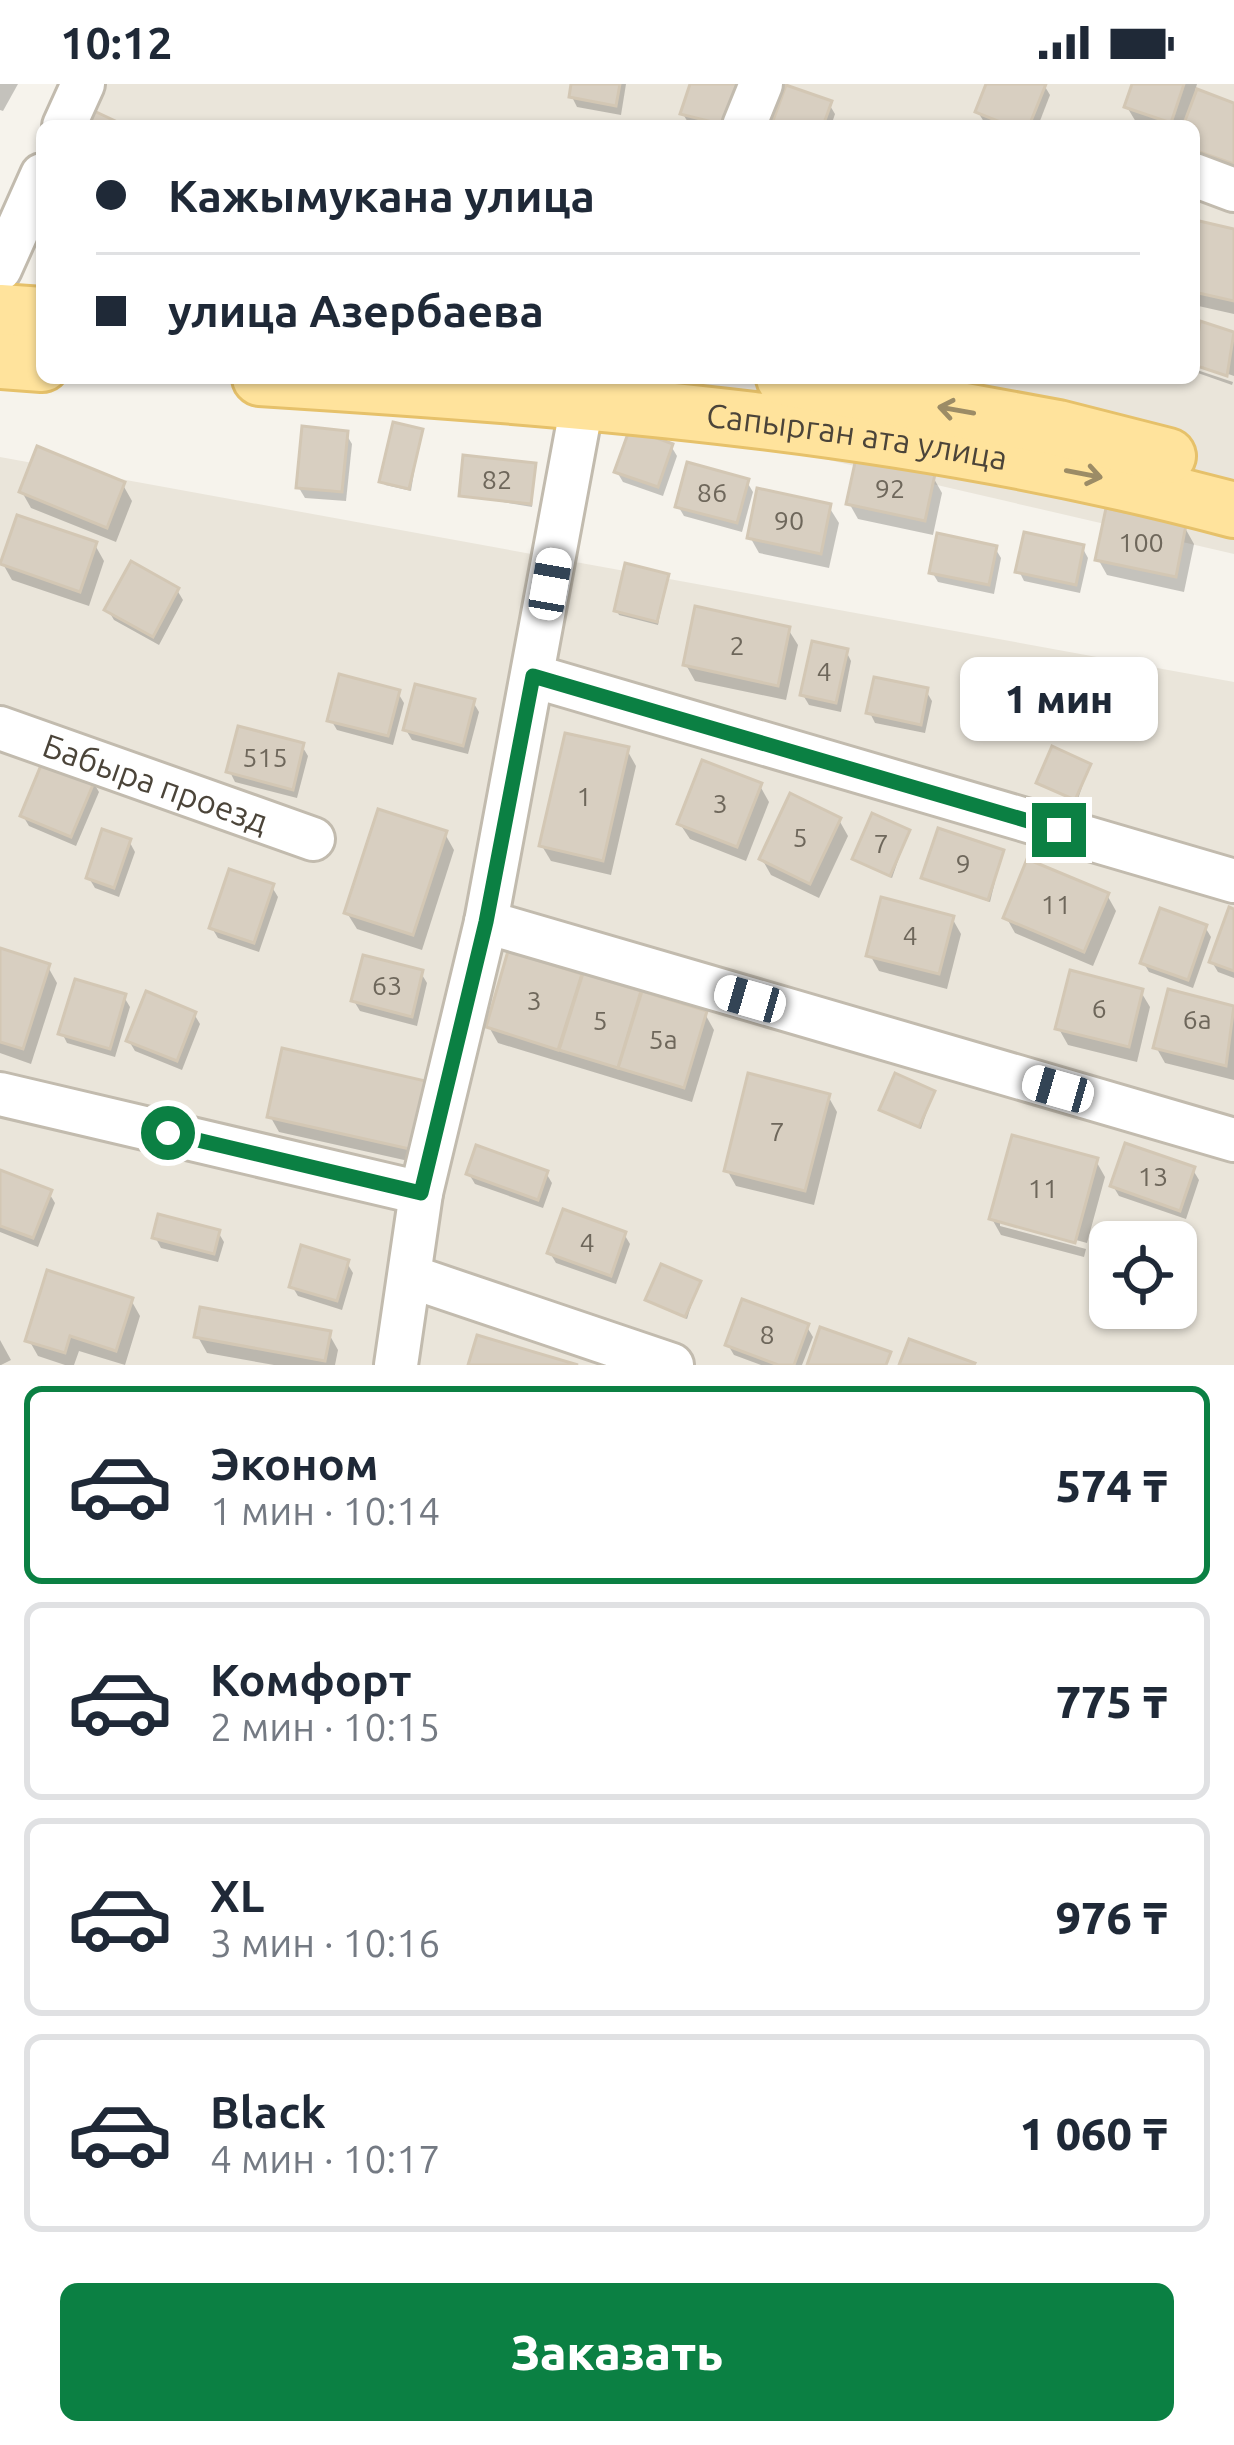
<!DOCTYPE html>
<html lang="ru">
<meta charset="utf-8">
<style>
body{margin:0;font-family:Ubuntu,sans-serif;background:#f2f2f3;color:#1f2937;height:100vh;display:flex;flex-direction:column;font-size:45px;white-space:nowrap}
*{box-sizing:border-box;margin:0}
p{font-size:39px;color:#747a83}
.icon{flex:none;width:66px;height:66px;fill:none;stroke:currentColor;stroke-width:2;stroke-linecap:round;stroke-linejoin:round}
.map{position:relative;height:1281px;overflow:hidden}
.details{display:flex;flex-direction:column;background:#fff;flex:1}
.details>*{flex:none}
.hud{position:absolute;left:36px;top:36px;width:1164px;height:264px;border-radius:18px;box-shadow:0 3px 9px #0004;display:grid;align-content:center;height:264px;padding:0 60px;background:#fff}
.tools{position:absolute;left:1089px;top:1137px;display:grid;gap:24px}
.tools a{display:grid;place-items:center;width:108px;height:108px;border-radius:18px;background:#fff;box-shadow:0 3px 9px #0004;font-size:60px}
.end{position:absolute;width:54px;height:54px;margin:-27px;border:15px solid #0b8043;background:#fff;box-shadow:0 0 0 6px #fff}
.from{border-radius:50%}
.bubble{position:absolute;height:84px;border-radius:18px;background:#fff;box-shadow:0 3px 9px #0004;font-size:39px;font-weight:800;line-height:84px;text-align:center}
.car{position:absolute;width:36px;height:72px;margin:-36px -18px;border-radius:15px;box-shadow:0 0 9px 3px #0007;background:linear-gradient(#fff 24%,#345 0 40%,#fff 0 76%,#345 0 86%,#fff 0)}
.hud b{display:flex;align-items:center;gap:42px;height:114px;font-size:45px}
.hud b+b{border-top:3px solid #e0e1e3}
.hud i{width:30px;height:30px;background:#1f2937}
ul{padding:21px 0 0;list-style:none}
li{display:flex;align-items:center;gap:36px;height:198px;margin:0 24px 18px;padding:0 36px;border:6px solid #e0e1e3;border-radius:18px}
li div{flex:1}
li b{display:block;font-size:45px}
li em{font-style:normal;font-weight:800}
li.selected{border-color:#0b8043}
li>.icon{width:108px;height:108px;stroke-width:1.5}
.primary-button{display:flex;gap:24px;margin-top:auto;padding:24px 60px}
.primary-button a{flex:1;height:138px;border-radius:18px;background:#0b8043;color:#fff;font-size:48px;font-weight:800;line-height:138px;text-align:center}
.status{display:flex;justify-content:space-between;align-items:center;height:84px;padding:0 60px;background:#fff;direction:ltr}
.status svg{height:33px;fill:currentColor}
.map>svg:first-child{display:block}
</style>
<div class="status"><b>10:12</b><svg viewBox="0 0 49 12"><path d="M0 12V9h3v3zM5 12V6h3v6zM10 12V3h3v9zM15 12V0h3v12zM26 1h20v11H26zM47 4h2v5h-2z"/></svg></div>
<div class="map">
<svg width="1234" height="1281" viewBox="0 0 1234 1281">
<rect width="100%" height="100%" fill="#f6f3ec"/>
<g fill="#eae5da" fill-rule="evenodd">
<polygon points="91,0 1234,0 1234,470 476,294 1194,294 1194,42 79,42"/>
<path d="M0,373L1234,598V1281H0ZM1110,1158H1176V1224H1110Z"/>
</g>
<g fill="#0003">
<polygon points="0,0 18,0 3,27 0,26"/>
<polygon points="574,0 626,0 621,31 577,23 572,13"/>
<polygon points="694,0 736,42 689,40 683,30"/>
<polygon points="989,0 1044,1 1050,11 1038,42 984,38 978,28"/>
<polygon points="1135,0 1197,0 1195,7 1234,22 1234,91 1194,77 1194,42 1136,38 1127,23"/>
<polygon points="829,20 835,30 831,42 775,42"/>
<polygon points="1198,140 1234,148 1234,230 1194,221"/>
<polygon points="1202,240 1234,251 1234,292 1194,278"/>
<polygon points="1194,285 1233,298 1232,301 1195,288"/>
<polygon points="421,347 411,407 385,401 382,397"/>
<polygon points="346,350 352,360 346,417 305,414 299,404"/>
<polygon points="671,362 677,372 663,412 623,398 617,388"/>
<polygon points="534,382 532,423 462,411"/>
<polygon points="933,393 942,409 933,451 858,435 849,419"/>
<polygon points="747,398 753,408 742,448 684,432 678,422"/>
<polygon points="123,401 132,417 116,458 31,424 22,408"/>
<polygon points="829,423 839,439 829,484 759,469 750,453"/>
<polygon points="1185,444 1194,460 1184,508 1107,491 1098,475"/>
<polygon points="95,461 104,477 89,522 12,496 3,480"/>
<polygon points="1082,463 1088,474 1080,509 1024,497 1019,487"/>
<polygon points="995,464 1001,474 994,510 938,498 932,488"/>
<polygon points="667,493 658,541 619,531 617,527"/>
<polygon points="177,506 183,516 159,561 114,536 108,526"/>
<polygon points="788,545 798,561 786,616 695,597 686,581"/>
<polygon points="846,567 851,577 841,628 809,621 803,611"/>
<polygon points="926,607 932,617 925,649 875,639 870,629"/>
<polygon points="398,609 404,619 393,661 337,646 331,636"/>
<polygon points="473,618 479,628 468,670 412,656 406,646"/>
<polygon points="1025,619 1013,655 975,635"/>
<polygon points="302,662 308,672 297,714 235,698 230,688"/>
<polygon points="627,666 636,682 611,791 551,777 542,762"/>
<polygon points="1089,682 1077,718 1039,699"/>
<polygon points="93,698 99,708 76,762 29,742 23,732"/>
<polygon points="760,702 769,718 746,777 690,755 680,740"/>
<polygon points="839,736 848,752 819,814 771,791 762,775"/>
<polygon points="908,748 892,794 855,775"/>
<polygon points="445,750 454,766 422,866 357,845 347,829"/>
<polygon points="129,757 135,768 119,813 95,804 89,794"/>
<polygon points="1002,769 990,818 925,794"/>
<polygon points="272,803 278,813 259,868 218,854 212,844"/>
<polygon points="1107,811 1116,827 1093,882 1015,849 1006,833"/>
<polygon points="1234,828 1234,894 1218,888 1212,878"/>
<polygon points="952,834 961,850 947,905 879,887 870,871"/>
<polygon points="1205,843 1211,853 1193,904 1149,888 1143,878"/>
<polygon points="0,867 48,883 57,899 31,980 0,969"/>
<polygon points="511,871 705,930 714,946 692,1018 498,959 489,943"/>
<polygon points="421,889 427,899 417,942 360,927 354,917"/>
<polygon points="1141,908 1150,923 1137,978 1068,961 1059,945"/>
<polygon points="1170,909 1234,925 1234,996 1165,979 1156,963"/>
<polygon points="124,913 130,923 115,973 67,959 62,949"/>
<polygon points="194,930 200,940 182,986 135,967 129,957"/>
<polygon points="428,1001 422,1080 279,1048 270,1032"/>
<polygon points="933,1009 921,1045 883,1025"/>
<polygon points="828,1012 837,1028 814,1121 736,1102 727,1086"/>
<polygon points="1096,1077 1105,1093 1087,1159 1000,1135 1000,1142 1086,1165 1084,1173 1001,1151 992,1135"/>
<polygon points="1193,1086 1199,1096 1186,1135 1119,1112 1113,1102"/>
<polygon points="546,1089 552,1099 543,1124 475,1100 469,1090"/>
<polygon points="0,1090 49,1109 55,1119 38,1163 0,1148"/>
<polygon points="218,1148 224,1158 218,1178 161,1164 155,1153"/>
<polygon points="624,1150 630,1160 616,1200 556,1179 550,1169"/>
<polygon points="347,1179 353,1189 342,1226 298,1212 292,1202"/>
<polygon points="698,1199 687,1235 649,1216"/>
<polygon points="131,1216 140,1232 125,1281 79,1267 74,1281 65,1281 38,1272 29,1256"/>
<polygon points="807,1243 813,1253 802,1281 761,1281 734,1271 728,1261"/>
<polygon points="329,1250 338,1266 335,1281 274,1281 207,1269 198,1253"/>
<polygon points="0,1256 11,1276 1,1281 0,1281"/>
</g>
<g fill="#d8cfc1" stroke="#d3c7b4" stroke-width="3">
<polygon points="571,0 620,0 616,22 569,13"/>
<polygon points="690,0 742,0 728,42 680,30"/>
<polygon points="986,0 1046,0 1029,42 1010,42 975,28"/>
<polygon points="1132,0 1184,0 1171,39 1124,23"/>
<polygon points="786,1 832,17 823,42 771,42"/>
<polygon points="1197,5 1234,19 1234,80 1194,66 1194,42 1183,42"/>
<polygon points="92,26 126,42 84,42"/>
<polygon points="1195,136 1234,145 1234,217 1194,208"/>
<polygon points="1200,237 1234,248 1227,292 1194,281"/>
<polygon points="393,338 423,345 409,405 379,398"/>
<polygon points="302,342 348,347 342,408 296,404"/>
<polygon points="630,344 673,360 658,403 614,388"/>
<polygon points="37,362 125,398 107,444 19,408"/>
<polygon points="463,371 536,379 531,420 459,412"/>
<polygon points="856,374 935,390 925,437 846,420"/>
<polygon points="687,378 749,395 737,439 675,423"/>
<polygon points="757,404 831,420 821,470 747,454"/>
<polygon points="1106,424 1186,441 1176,493 1095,476"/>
<polygon points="17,431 97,458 80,508 0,480"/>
<polygon points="1024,448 1084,461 1076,501 1015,488"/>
<polygon points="937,449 997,462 989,501 929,489"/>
<polygon points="131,477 179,504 153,553 104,526"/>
<polygon points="625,479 669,490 657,538 614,527"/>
<polygon points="695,522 790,543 778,602 683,581"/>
<polygon points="812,557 848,565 836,619 800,611"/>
<polygon points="339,590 400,606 388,652 327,637"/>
<polygon points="874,593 928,604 921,641 866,629"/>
<polygon points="987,599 1027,616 1011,652 971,635"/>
<polygon points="415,600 475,615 463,662 403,646"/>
<polygon points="238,642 304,659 293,706 226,688"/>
<polygon points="565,649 629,663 603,777 539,762"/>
<polygon points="1052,662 1091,680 1075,716 1036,699"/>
<polygon points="44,674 95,696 71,753 20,732"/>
<polygon points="702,676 762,699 737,763 677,740"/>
<polygon points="790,709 841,734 810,800 759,775"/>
<polygon points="378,725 447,747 413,851 344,829"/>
<polygon points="872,729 910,746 890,792 852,775"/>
<polygon points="938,744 1004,766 988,816 921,794"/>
<polygon points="102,745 131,755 114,804 86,794"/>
<polygon points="1027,775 1109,809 1084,868 1003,834"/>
<polygon points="229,785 274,800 254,859 209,844"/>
<polygon points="881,813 954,832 939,890 866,872"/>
<polygon points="1229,823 1234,825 1234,887 1209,878"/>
<polygon points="1160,824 1207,841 1188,896 1140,879"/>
<polygon points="0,864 50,880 23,965 0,958"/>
<polygon points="508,867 582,890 558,966 486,943"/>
<polygon points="363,871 423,886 412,933 351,917"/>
<polygon points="1070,886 1143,905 1129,963 1055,945"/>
<polygon points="583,889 641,907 618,984 559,966"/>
<polygon points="75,895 126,910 110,965 58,950"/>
<polygon points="1168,905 1234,922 1226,982 1153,964"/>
<polygon points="146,907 196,928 177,977 126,957"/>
<polygon points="642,907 707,927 684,1004 618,984"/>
<polygon points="282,964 430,998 414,1066 267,1033"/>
<polygon points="748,989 830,1010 805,1107 724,1087"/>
<polygon points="895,989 935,1007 919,1043 879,1026"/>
<polygon points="1012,1051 1098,1074 1075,1159 989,1135"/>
<polygon points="1125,1059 1195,1083 1180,1127 1110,1102"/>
<polygon points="476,1061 548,1087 538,1116 466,1090"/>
<polygon points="0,1086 52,1106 33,1154 0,1142"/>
<polygon points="563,1125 626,1148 611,1192 547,1169"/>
<polygon points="158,1130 220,1146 214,1170 152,1154"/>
<polygon points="301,1161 349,1176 337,1217 289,1203"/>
<polygon points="661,1180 701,1197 685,1233 645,1216"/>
<polygon points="47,1186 133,1214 116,1267 70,1252 65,1269 25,1257"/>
<polygon points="742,1215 809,1240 794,1281 778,1281 725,1261"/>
<polygon points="200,1223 331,1247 325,1277 194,1253"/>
<polygon points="820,1243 891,1268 886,1281 807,1281"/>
<polygon points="477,1251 578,1281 468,1281"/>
<polygon points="909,1255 975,1279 974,1281 899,1281"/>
</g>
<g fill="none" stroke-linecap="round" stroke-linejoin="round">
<defs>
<g id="minor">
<polyline points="64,42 83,0"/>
<polyline points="744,42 761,0"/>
<polyline points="1194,91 1234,106"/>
<polyline points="0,185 42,91"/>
<polyline points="533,592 1234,797"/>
<path id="s1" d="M0,644L313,755"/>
<polyline points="486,838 1234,1056"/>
<polyline points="0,1010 421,1109"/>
<polyline points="412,1193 672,1281"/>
<polyline points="396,1281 421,1109 486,838 583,315"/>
</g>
<g id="major">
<polyline points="0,228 42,231"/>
<polyline points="0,277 42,280"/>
<path id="s2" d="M260,294C589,315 914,340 1234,426"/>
<polyline points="784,294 1058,344 1168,372"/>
</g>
</defs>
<use href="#minor" stroke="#c2bbae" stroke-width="48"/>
<use href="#major" stroke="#e6c16a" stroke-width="60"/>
<use href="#minor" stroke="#fff" stroke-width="42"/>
<use href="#major" stroke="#ffe39c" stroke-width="54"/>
</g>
<defs><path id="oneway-shaft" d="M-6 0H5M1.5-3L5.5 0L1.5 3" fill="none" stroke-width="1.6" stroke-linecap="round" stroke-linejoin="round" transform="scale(3)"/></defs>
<g stroke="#9c8c66">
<use href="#oneway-shaft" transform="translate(956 326) rotate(-170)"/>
<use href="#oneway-shaft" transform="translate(1084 390) rotate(11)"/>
</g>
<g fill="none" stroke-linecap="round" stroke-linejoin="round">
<polyline stroke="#0b8043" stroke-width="15" points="168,1049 421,1109 486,838 533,592 1059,746"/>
</g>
<g text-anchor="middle" stroke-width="9" stroke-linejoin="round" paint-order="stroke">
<g font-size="27" fill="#6e675b">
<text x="497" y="405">82</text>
<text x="890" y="414">92</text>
<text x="712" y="418">86</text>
<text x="789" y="446">90</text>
<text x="1141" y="468">100</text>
<text x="737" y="571">2</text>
<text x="824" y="597">4</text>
<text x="265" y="683">515</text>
<text x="584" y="722">1</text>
<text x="720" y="729">3</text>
<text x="800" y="763">5</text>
<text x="881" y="769">7</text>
<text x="963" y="789">9</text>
<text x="1056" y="830">11</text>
<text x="910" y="861">4</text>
<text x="387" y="911">63</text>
<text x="534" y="926">3</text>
<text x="1099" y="934">6</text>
<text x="1197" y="945">6а</text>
<text x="600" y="946">5</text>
<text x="663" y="965">5а</text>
<text x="777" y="1057">7</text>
<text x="1153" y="1102">13</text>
<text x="1043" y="1114">11</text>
<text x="587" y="1168">4</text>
<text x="767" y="1260">8</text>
</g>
<g font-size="33" fill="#4b4439" stroke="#fff">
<text dy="12" stroke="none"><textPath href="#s2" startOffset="600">Сапырган ата улица</textPath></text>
<text dy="12" stroke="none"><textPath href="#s1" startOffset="165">Бабыра проезд</textPath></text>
</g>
</g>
</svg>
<div class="tools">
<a><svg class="icon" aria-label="locate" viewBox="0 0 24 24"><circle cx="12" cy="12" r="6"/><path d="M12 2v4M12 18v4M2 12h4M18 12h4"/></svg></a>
</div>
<i class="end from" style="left:168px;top:1049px"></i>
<i class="end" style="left:1059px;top:746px"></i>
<div class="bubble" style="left:960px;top:573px;width:198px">1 мин</div>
<i class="car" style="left:550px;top:500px;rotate:10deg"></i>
<i class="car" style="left:750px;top:915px;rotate:286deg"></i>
<i class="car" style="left:1058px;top:1005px;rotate:286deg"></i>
<div class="hud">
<b><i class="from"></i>Кажымукана улица</b>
<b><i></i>улица Азербаева</b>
</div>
</div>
<section class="details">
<ul>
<li class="selected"><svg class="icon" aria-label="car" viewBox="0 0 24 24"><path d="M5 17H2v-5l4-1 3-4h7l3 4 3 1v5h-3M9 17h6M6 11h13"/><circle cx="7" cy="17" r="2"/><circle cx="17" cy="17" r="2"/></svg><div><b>Эконом</b><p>1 мин · 10:14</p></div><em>574 ₸</em></li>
<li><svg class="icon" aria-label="car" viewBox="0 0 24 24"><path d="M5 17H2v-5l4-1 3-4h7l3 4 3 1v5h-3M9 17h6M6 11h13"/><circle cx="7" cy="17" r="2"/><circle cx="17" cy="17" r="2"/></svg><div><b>Комфорт</b><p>2 мин · 10:15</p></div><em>775 ₸</em></li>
<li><svg class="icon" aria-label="car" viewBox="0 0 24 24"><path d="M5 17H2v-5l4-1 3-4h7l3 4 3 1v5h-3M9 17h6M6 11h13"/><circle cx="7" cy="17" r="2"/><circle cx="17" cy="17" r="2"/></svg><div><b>XL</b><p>3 мин · 10:16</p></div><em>976 ₸</em></li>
<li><svg class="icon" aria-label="car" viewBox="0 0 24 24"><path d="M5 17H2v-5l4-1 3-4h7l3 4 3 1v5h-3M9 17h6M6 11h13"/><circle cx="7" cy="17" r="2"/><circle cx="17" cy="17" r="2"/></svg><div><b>Black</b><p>4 мин · 10:17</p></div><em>1 060 ₸</em></li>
</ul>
<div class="primary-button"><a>Заказать</a></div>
</section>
